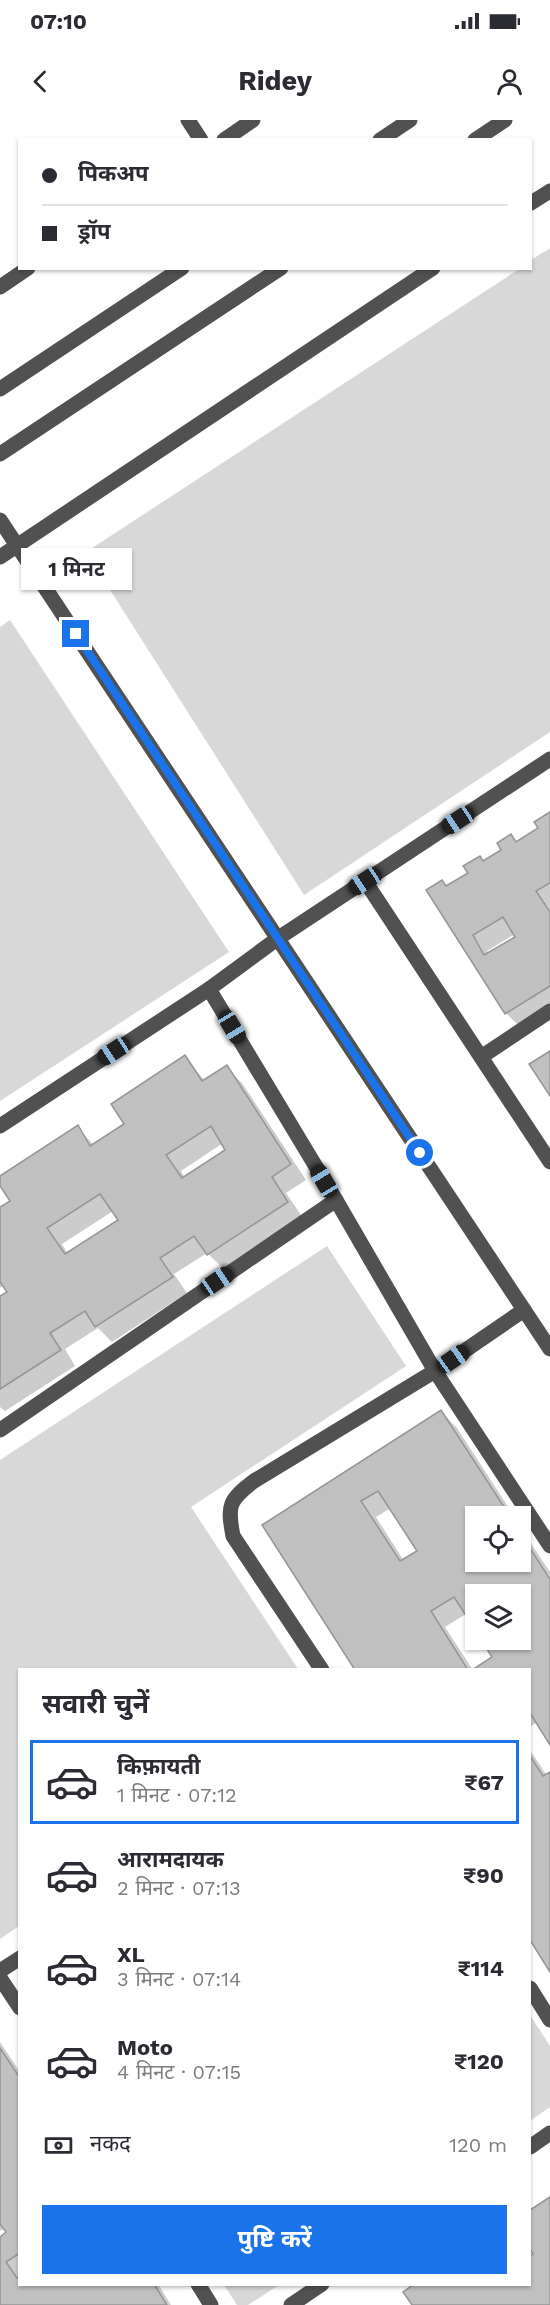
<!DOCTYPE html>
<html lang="hi">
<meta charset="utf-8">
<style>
body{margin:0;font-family:"Work Sans","Noto Sans Devanagari",sans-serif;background:#f7f7f7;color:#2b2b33;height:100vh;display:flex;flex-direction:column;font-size:22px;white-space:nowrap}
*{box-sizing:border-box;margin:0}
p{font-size:20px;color:#7c7c81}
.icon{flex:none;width:33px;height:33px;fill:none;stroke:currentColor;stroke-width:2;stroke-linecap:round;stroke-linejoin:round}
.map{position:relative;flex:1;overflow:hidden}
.side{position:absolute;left:18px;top:1548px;width:513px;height:618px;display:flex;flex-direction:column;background:#fff;border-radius:0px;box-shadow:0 2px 4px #0004}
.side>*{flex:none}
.guide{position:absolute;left:18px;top:18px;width:514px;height:132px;border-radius:0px;box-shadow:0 2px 4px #0004;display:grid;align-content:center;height:132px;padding:0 24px;background:#fff}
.tools{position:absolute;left:465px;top:1386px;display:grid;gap:12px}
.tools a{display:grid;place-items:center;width:66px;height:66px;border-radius:0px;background:#fff;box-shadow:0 2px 4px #0004;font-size:30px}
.end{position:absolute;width:27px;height:27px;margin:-14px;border:8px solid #1a73e8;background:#fff;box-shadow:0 0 0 3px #fff}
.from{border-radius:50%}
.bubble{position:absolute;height:42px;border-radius:0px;background:#fff;box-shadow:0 2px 4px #0004;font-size:20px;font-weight:700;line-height:42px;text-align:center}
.car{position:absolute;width:18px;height:36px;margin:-18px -9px;border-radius:8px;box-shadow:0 0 4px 2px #0007;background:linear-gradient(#222 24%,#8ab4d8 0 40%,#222 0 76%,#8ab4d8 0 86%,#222 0)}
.guide b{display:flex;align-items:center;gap:21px;height:57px;font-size:22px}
.guide b+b{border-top:2px solid #e1e1e2}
.guide i{width:15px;height:15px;background:#2b2b33}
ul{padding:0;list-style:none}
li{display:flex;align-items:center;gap:18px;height:84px;margin:0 12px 9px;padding:0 12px;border:3px solid transparent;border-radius:0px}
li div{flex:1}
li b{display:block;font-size:22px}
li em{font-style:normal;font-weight:700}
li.active{border-color:#1a73e8}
li>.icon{width:54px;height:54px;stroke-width:1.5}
h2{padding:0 24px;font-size:27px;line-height:72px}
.pay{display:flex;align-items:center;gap:15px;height:66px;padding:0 24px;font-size:22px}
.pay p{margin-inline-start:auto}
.action{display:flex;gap:12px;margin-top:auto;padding:12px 24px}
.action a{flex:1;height:69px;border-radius:0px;background:#1a73e8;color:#fff;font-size:24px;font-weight:700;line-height:69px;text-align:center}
.status{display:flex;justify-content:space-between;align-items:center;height:42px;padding:0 30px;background:#fff;direction:ltr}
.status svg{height:16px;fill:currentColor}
header{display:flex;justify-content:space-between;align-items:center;height:78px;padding:0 24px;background:#fff;font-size:27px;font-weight:700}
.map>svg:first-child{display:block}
</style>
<div class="status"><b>07:10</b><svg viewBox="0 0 49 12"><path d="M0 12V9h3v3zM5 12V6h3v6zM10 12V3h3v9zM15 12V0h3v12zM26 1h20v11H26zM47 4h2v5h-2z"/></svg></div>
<header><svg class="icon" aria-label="back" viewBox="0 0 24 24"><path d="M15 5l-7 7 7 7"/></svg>Ridey<svg class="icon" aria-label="person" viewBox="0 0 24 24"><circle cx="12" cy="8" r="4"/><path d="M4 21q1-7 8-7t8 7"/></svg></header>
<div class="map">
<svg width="550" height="2185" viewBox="0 0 550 2185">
<rect width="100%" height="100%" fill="#fff"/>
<g fill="#d8d8d8">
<polygon points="550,128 550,612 304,775 86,432 519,149 531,148 531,140"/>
<polygon points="10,500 229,832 0,981 0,507"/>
<polygon points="327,1126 406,1246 191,1387 298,1549 20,1550 19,1806 0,1819 0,1340"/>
<polygon points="530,1895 550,1926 550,1987 530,2001"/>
<polygon points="224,2165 279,2165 248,2185 237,2185"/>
</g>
<g fill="#0003" fill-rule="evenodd">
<path d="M550,695V891L522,909L506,893L442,762L448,767L503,731L510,716L517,723L540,709ZM515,814L517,818L489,834L487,831Z"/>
<path d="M185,937L205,961L226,947L242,963L306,1060L286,1073L303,1098L224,1149L207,1133L174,1154L187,1173L112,1222L98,1208L65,1229L75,1246L5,1291L0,1287V1178L9,1172L4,1165L0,1168V1089L12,1081L0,1063V1057L77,1007L94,1025L126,1004ZM223,1023L228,1030L185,1058L181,1051ZM113,1091L120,1100L68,1134L62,1124Z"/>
<path d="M441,1292L457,1308L514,1396H476V1442H520V1407L550,1452V1622L537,1602L530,1607V1550L494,1537L483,1520H520V1474H476L466,1494L445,1507L473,1550H357L264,1406ZM391,1388L419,1431L404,1441L376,1397Z"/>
<polygon points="530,1630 547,1656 550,1654 550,1849 530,1817"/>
<polygon points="0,1922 20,1952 20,2164 158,2164 171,2185 0,2185 0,2119 8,2113 5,2108 0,2111"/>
<polygon points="550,2079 550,2185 414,2185 530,2164 530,2138 535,2134 530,2126 530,2092"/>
</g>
<g fill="#c0c0c0" stroke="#959595" stroke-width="1.5" fill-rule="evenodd">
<path d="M550,692V763L536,771L550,792V866L505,894L426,770L442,760L446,766L468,753L463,746L480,736L483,741L501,730L497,723L511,714L516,722L538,708L534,702ZM503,797L515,817L484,835L473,815Z"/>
<polygon points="550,931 550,976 529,944"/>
<path d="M185,935L202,961L227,945L291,1044L272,1057L288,1082L207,1135L194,1116L160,1138L173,1157L95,1207L85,1191L50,1213L61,1230L0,1269V1176L7,1172L0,1162V1087L10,1081L0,1066V1056L78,1005L90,1026L124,1004L111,984ZM211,1006L225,1030L182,1058L166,1035ZM100,1074L118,1100L65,1134L47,1108Z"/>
<path d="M441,1290L510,1396H476V1442H520V1413L550,1459V1625L530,1593V1550H472L492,1537L481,1520H520V1474H476V1511L454,1477L431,1491L468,1550H355L262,1405ZM378,1371L417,1431L400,1441L361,1381Z"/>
<polygon points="530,1636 543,1656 550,1652 550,1852 530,1820"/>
<polygon points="0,1928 20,1958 20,2133 6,2142 17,2158 20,2156 20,2164 154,2164 167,2185 0,2185 0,2117 6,2112 0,2104"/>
<polygon points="550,2077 550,2185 412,2185 403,2172 414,2164 530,2164 530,2136 533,2134 530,2129 530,2090"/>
</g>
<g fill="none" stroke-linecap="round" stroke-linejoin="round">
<g stroke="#515151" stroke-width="15">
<polyline points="188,0 201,20"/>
<polyline points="224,20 253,0"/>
<polyline points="380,20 410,0"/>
<polyline points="475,20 505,0"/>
<polyline points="531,83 550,71"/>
<polyline points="0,167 28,148"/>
<polyline points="0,269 182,148"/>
<polyline points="0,334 281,148"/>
<polyline points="0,400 550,1229"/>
<polyline points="0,437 433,148"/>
<polyline points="365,761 550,1042"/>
<polyline points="209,869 336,1080 435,1251 550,1426"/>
<polyline points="481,937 550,891"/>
<polyline points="0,1006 209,869 277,819 550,639"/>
<polyline points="0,1310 336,1080"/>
<path d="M322,1550L233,1416C227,1385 229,1380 254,1361L435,1251L524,1190"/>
<polyline points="0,1851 20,1838"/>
<polyline points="0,1858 20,1888"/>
<polyline points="530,1868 550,1900"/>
<polyline points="530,2027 550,2013"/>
<polyline points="198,2164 211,2185"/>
<polyline points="291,2185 322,2164"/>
</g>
</g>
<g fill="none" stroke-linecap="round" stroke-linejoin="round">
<polyline stroke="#1a73e8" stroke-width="8" points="76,514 420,1033"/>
</g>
</svg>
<div class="tools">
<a><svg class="icon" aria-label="locate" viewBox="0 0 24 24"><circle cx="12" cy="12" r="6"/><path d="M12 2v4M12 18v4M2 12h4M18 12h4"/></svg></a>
<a><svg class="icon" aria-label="layers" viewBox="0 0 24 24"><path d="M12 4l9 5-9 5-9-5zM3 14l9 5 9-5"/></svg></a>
</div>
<i class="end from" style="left:420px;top:1033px"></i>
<i class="end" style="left:76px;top:514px"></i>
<div class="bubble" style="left:21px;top:428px;width:111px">1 मिनट</div>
<i class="car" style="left:458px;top:700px;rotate:237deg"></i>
<i class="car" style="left:365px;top:761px;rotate:237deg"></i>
<i class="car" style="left:232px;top:907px;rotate:149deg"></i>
<i class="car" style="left:114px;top:931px;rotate:237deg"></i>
<i class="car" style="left:324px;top:1061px;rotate:329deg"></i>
<i class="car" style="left:217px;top:1161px;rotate:56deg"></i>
<i class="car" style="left:453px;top:1239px;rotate:55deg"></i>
<div class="guide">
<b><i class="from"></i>पिकअप</b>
<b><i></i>ड्रॉप</b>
</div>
<section class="side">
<h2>सवारी चुनें</h2>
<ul>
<li class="active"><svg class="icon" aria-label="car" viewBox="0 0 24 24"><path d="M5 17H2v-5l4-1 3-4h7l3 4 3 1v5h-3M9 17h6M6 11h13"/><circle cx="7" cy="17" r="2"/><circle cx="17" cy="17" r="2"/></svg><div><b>किफ़ायती</b><p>1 मिनट · 07:12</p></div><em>₹67</em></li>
<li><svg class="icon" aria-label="car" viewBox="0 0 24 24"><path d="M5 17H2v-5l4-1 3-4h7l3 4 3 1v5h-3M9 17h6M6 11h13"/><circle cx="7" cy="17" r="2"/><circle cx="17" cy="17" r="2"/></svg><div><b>आरामदायक</b><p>2 मिनट · 07:13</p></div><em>₹90</em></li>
<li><svg class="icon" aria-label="car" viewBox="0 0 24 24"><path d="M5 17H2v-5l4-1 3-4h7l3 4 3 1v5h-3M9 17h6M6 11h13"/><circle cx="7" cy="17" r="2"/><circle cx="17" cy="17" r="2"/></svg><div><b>XL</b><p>3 मिनट · 07:14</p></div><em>₹114</em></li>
<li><svg class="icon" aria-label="car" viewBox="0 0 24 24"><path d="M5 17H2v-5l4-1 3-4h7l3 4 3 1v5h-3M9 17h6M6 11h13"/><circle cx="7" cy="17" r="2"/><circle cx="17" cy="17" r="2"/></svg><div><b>Moto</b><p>4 मिनट · 07:15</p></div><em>₹120</em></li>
</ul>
<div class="pay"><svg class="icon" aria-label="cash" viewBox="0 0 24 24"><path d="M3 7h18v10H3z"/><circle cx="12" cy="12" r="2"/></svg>नकद<p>120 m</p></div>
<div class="action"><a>पुष्टि करें</a></div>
</section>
</div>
